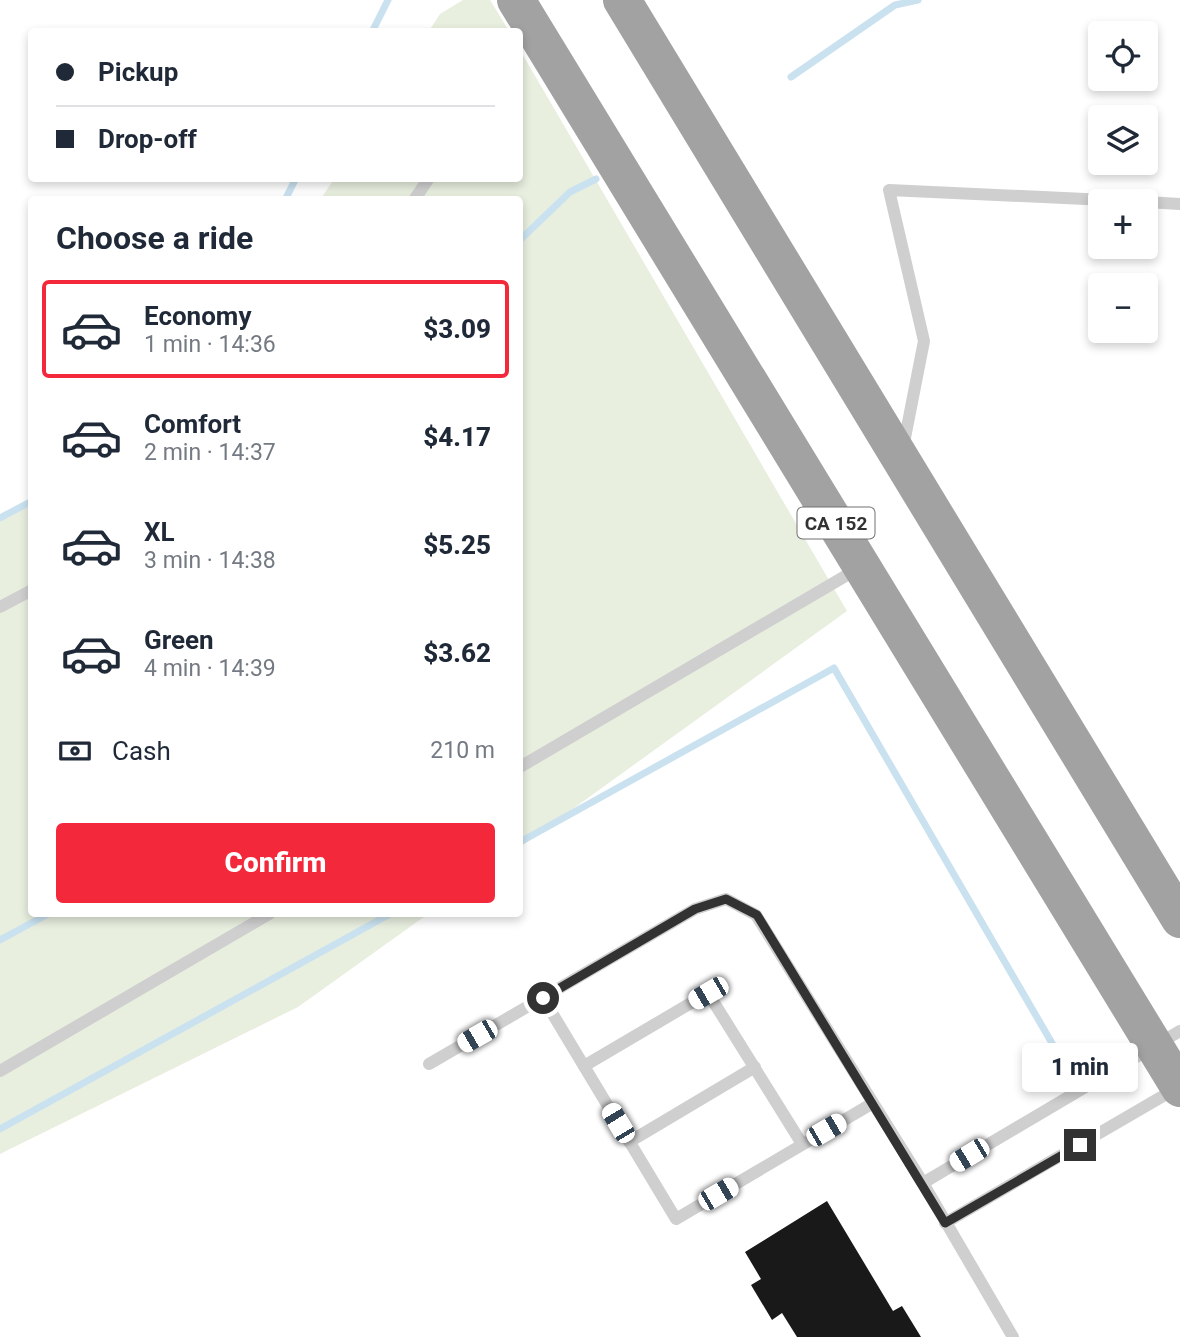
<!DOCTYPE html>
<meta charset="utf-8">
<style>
body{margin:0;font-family:Roboto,sans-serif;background:#f2f2f3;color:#1f2937;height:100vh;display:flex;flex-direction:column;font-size:26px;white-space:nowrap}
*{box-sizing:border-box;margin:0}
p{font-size:23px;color:#747a83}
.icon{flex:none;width:38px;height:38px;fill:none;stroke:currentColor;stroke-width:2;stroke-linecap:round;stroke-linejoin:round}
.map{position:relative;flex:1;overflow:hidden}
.sheet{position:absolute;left:28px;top:196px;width:495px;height:721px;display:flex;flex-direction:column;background:#fff;border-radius:7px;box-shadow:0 4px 10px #0003}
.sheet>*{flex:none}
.top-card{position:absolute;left:28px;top:28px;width:495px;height:154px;border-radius:7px;box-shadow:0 4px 10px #0003;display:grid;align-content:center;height:154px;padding:0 28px;background:#fff}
.controls{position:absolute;left:1088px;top:21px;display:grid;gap:14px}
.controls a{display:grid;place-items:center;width:70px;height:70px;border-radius:7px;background:#fff;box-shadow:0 4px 10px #0003;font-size:35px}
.end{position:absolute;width:32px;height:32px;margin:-16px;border:9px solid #323232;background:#fff;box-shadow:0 0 0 4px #fff}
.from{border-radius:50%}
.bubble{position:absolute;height:49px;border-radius:7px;background:#fff;box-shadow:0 4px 10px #0003;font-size:23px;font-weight:800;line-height:49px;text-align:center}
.car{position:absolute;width:21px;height:42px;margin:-21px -10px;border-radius:9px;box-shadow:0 0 5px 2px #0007;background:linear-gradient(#fff 24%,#345 0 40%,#fff 0 76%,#345 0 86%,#fff 0)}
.top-card b{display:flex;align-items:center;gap:24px;height:66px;font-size:26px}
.top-card b+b{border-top:2px solid #e0e1e3}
.top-card i{width:18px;height:18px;background:#1f2937}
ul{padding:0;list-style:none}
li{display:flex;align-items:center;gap:21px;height:98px;margin:0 14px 10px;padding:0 14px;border:4px solid transparent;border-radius:7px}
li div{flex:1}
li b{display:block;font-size:26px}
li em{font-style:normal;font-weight:800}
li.current{border-color:#f4283b}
li>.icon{width:63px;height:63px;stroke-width:1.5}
h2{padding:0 28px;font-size:32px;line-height:84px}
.pay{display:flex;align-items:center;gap:18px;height:77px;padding:0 28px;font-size:26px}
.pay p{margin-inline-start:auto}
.button{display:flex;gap:14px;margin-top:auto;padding:14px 28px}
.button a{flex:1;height:80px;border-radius:7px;background:#f4283b;color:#fff;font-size:28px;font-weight:800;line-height:80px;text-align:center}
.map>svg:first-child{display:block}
</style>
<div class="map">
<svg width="1180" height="1337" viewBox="0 0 1180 1337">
<rect width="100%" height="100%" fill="#fff"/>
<g fill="#e8efdf">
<polygon points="463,0 490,0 509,31 429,31 440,14"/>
<polygon points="520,50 847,611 520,847 520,200 320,200 334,179 520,178"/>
<polygon points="31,502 32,914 428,914 298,1007 0,1154 0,518"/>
</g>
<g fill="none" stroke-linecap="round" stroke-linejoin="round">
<g stroke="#cae2f0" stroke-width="7">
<polyline points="372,32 388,0"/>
<polyline points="791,77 895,5 918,0"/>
<polyline points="285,200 296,178"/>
<polyline points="520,240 570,192 596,179"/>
<polyline points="0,518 32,501"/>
<polyline points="520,842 834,668 1067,1069"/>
<polyline points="0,940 48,914"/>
<polyline points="0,1129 390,914"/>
</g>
</g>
<polygon fill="#191919" points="827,1201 893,1311 902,1306 921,1337 797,1337 782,1313 772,1320 751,1285 761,1279 745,1252"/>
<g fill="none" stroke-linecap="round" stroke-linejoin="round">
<g stroke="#cfcfcf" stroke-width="12">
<polyline points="414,200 429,178"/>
<polyline points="1146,202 1180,204"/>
<polyline points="903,448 924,341 889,190 1128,201"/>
<polyline points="0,607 32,590"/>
<polyline points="520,767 859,568"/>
<polyline points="543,998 676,1219 873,1103"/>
<polyline points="429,1064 695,909 726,899 756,915 923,1183 1013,1337"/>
<polyline points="584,1066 708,993 802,1144"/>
<polyline points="0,1071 269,914"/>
<polyline points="629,1142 755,1067"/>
<polyline points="923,1183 1180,1031"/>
<polyline points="945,1223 1175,1089"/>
</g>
<g stroke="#a2a2a2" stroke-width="38">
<polyline points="516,0 1180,1088"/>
<polyline points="622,0 1180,919"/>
</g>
</g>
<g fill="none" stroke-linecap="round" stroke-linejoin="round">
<polyline stroke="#323232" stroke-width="9" points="543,998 695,909 726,899 757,915 945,1223 1080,1145"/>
</g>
<g text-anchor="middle" stroke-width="7" stroke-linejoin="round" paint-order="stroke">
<rect fill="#fff" stroke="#707070" stroke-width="2" x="797.5" y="507.5" width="77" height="31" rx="5"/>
<g font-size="19" font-weight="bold" fill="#323232">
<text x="836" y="530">CA 152</text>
</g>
</g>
</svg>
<div class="controls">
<a><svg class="icon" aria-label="locate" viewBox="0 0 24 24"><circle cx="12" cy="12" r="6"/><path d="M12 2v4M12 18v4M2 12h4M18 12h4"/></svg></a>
<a><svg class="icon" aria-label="layers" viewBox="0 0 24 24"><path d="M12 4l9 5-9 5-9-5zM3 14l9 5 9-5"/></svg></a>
<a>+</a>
<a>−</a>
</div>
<i class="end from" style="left:543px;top:998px"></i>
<i class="end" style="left:1080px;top:1145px"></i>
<div class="bubble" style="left:1022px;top:1043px;width:116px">1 min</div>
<i class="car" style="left:708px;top:993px;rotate:240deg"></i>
<i class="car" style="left:477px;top:1036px;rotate:240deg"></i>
<i class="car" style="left:618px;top:1123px;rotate:329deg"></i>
<i class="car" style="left:826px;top:1130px;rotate:60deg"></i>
<i class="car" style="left:969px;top:1155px;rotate:239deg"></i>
<i class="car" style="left:718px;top:1194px;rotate:60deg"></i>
<div class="top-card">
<b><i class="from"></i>Pickup</b>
<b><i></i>Drop-off</b>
</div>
<section class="sheet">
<h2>Choose a ride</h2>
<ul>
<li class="current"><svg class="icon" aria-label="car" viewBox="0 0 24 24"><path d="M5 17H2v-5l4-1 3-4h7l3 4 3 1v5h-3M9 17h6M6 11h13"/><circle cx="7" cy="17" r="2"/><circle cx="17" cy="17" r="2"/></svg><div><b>Economy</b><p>1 min · 14:36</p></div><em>$3.09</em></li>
<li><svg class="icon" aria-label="car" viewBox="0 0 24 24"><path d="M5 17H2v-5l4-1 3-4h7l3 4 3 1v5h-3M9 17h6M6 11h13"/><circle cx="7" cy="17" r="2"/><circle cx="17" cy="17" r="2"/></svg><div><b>Comfort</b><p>2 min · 14:37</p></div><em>$4.17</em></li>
<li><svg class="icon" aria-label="car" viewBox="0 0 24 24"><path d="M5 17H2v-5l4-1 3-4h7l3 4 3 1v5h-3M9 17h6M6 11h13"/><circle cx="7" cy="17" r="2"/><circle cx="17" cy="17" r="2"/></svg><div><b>XL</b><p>3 min · 14:38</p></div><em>$5.25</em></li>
<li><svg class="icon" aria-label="car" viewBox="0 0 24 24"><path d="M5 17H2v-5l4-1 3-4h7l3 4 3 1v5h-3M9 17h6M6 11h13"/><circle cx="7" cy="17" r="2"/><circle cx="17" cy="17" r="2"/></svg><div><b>Green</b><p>4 min · 14:39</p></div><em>$3.62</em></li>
</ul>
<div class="pay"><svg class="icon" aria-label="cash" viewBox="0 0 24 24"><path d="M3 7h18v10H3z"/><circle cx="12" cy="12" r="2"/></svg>Cash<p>210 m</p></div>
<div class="button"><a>Confirm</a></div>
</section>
</div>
